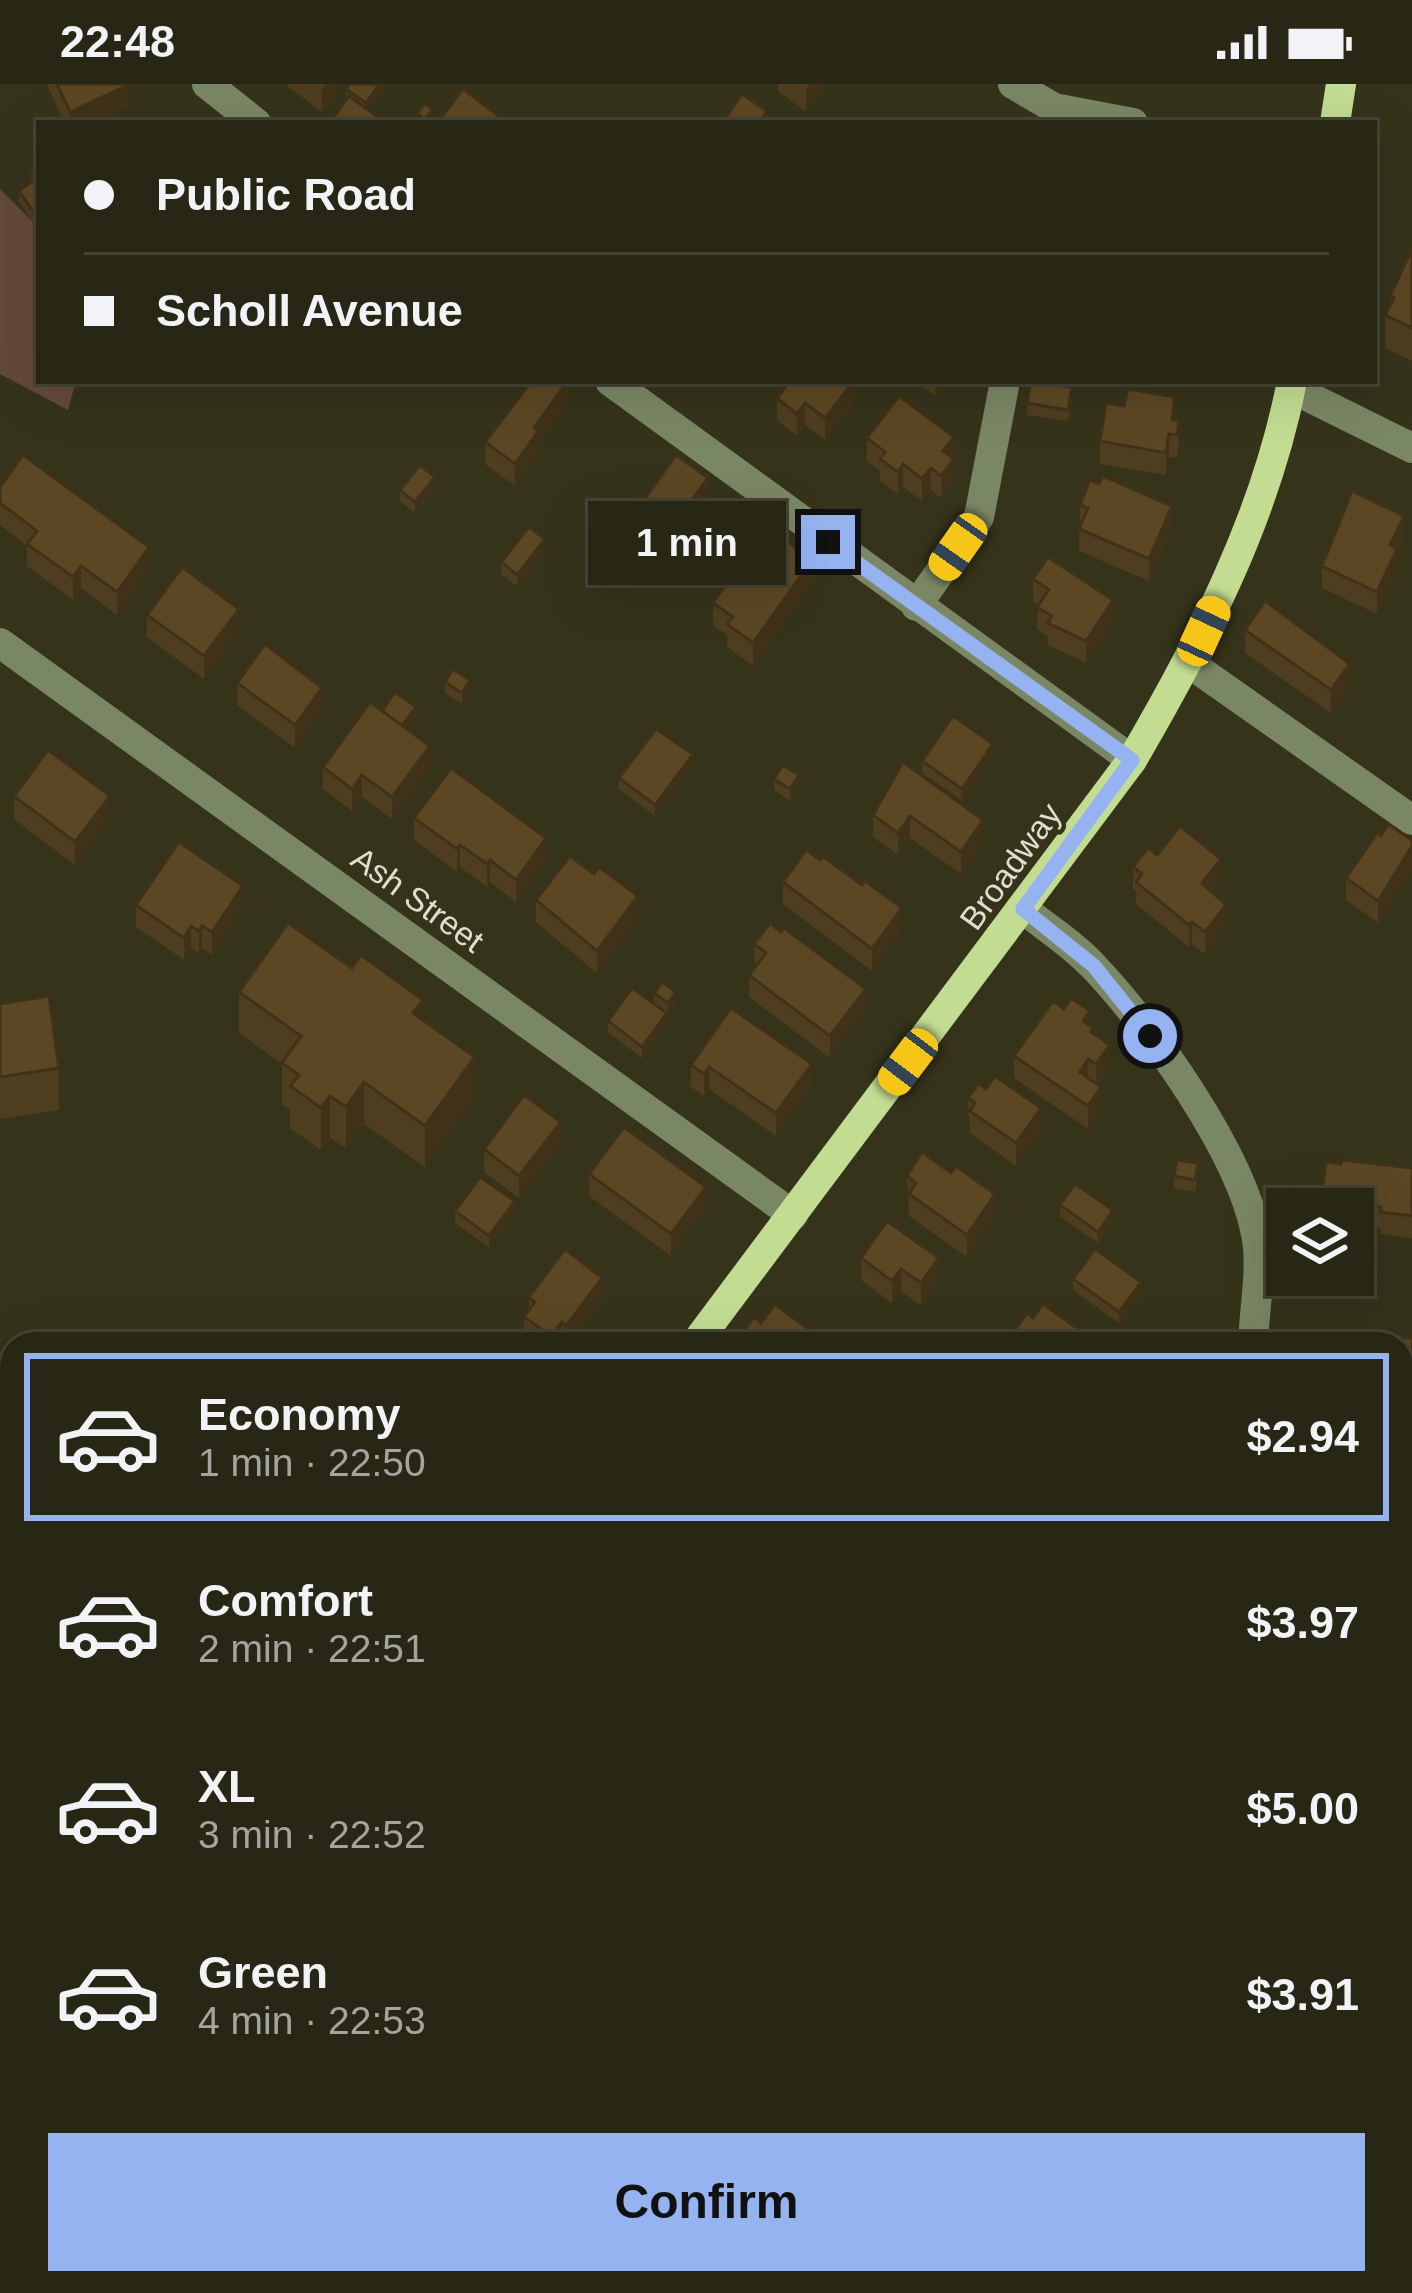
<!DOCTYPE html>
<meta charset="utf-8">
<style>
body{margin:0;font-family:Helvetica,sans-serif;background:#302e1d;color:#f1f3f6;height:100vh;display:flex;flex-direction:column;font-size:45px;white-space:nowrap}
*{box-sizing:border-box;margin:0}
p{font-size:39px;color:#a5a5a0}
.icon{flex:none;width:66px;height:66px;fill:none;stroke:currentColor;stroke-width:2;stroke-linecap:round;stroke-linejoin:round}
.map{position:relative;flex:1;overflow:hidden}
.details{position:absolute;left:0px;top:1248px;width:1413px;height:963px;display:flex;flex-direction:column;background:#282614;border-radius:36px 36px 0 0;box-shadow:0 12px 48px #0002,0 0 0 3px #444334}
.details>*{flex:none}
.top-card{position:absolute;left:36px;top:36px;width:1341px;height:264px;border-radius:0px;box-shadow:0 12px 48px #0002,0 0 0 3px #444334;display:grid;align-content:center;height:264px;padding:0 48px;background:#282614}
.fabs{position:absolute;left:1266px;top:1104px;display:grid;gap:24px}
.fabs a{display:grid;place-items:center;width:108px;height:108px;border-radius:0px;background:#282614;box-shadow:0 12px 48px #0002,0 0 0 3px #444334;font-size:60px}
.end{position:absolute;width:54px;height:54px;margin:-27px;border:15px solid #95b2f1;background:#111;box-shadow:0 0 0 6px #111}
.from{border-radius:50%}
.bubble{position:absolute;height:84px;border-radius:0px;background:#282614;box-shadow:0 12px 48px #0002,0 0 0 3px #444334;font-size:39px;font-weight:700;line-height:84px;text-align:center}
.car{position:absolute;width:36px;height:72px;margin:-36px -18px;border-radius:15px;box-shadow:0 0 9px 3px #0007;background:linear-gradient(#f5c518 24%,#345 0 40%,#f5c518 0 76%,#345 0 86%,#f5c518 0)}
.top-card b{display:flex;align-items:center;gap:42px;height:114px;font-size:45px}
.top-card b+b{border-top:3px solid #444334}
.top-card i{width:30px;height:30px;background:#f1f3f6}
ul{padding:21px 0 0;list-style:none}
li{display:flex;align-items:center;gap:36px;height:168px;margin:0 24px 18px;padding:0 24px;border:6px solid transparent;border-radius:0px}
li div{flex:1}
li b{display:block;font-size:45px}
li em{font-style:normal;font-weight:700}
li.on{border-color:#95b2f1}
li>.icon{width:108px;height:108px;stroke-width:1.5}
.cta{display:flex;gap:24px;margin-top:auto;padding:24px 48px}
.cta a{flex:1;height:138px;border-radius:0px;background:#95b2f1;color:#111;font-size:48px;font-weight:700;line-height:138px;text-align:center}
.status{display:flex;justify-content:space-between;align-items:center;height:84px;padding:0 60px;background:#282614;direction:ltr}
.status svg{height:33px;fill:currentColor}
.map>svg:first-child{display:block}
</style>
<div class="status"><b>22:48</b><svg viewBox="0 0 49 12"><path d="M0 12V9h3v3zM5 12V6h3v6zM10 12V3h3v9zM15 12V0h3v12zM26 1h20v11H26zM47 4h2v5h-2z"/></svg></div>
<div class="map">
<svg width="1412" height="2209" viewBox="0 0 1412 2209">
<rect width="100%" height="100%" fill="#36331b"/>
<g fill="#644938">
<polygon points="0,105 39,144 39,297 76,297 68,326 0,290"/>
<polygon points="610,2199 1004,2199 1006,2209 594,2209"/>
</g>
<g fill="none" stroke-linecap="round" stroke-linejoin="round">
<g stroke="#7a8764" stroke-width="30">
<polyline points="207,0 256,39"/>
<polyline points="1013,0 1054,24 1133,39"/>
<polyline points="610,297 1132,676"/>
<polyline points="1291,304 1412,364"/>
<polyline points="916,522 979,433 1005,297"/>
<polyline points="0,559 793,1131"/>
<polyline points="1189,579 1412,736"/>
<path d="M1023,825C1047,844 1074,861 1095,884C1151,943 1241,1069 1256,1150C1263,1183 1254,1225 1253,1260"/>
<polyline points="1269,2199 1271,2209"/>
</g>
<g stroke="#c2dc92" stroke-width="30">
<polyline points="1335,39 1341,0"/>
<path d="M695,1260L1132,676C1201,558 1266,433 1292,297"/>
<polyline points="0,2182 12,2166"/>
</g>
</g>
<g fill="#4f3d1f">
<polygon points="47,0 132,0 132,4 128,6 128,23 94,39 64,39"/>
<polygon points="285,0 343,0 322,28"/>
<polygon points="387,0 369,26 378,39 346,15 346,5"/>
<polygon points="778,0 826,0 806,28 778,7"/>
<polygon points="39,83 39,147 19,118 19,107 30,100 30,89"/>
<polygon points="1412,165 1412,277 1385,264 1385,231 1390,221 1390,212"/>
<polygon points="915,297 947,297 935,312"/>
<polygon points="777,314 854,319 825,356 805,341 797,352 777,336"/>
<polygon points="1072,315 1068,337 1027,331 1027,319"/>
<polygon points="569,318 538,360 538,369 515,402 485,380 485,358"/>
<polygon points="1124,322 1175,336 1179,359 1177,374 1169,373 1166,391 1100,380 1100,357"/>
<polygon points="954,353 954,397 941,414 931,406 922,417 903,403 898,410 880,397 880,387 867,377 867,354"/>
<polygon points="0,403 149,485 117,531 81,504 73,516 27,482 27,462 0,441"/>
<polygon points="435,404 415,429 400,417 400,406"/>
<polygon points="644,416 708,416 660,482 623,456 623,433"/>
<polygon points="1080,421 1172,444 1149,497 1079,467"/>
<polygon points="1404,454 1397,467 1397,488 1377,530 1322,504 1322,482"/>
<polygon points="545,467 517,502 501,490 501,478"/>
<polygon points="1033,495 1113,538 1086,579 1048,561 1048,552 1037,545 1038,521 1033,517"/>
<polygon points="813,497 753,582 727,563 727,551 713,541 713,519"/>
<polygon points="147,531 239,547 204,595 147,553"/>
<polygon points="1245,546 1350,602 1331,629 1245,569"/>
<polygon points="445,598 470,607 462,620 445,609"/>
<polygon points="237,599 322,626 295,664 237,621"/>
<polygon points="382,627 416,635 408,646 430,684 392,735 362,713 352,727 323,705 323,683"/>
<polygon points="993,671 962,716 922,689 922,677"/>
<polygon points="903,678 983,758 961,790 910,754 898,771 873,753 873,731"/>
<polygon points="693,681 655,732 619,705 619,694"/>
<polygon points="774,695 799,703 790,717 774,706"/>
<polygon points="14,712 110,734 75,781 14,735"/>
<polygon points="414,734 546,776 516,818 490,798 487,803 460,783 457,788 414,756"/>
<polygon points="1381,752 1412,756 1412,785 1378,839 1346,816 1346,794"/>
<polygon points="1157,771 1221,798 1212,809 1226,843 1205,870 1192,860 1189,863 1136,820 1136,807 1133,805 1133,783"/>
<polygon points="783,798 902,846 872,887 783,820"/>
<polygon points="536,816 638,835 597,889 536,838"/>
<polygon points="136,821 243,824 212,871 202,864 199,869 191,864 184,876 136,843"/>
<polygon points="754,860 866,927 830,974 749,913 749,891 755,883"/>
<polygon points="239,908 423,936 475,1015 425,1083 364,1040 346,1064 330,1054 321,1066 290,1044 290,1026 282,1020 282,980 239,949"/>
<polygon points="654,909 676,919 667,930 667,940 642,974 608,948 608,937 654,919"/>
<polygon points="0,920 59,984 59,1026 0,1035"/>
<polygon points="1090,942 1110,984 1098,1000 1101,1025 1088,1045 1014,994 1014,972"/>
<polygon points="691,981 812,1003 776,1052 709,1005 704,1012 691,1003"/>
<polygon points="986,1005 1041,1046 1016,1082 970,1049 968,1014"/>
<polygon points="561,1060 519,1114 484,1088 484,1065"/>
<polygon points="1412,1084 1412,1154 1381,1150 1381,1145 1353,1141 1353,1125 1321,1125 1321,1115"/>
<polygon points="589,1090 706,1125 671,1172 589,1112"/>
<polygon points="1198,1090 1195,1108 1174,1104 1174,1092"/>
<polygon points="907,1092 995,1133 967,1173 909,1132"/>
<polygon points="1060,1121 1113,1137 1098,1159 1060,1133"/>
<polygon points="455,1127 515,1129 489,1163 455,1139"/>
<polygon points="861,1174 939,1196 921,1222 901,1207 892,1219 861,1196"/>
<polygon points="1073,1195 1141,1209 1119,1239 1073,1206"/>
<polygon points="529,1213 602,1216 569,1260 531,1260 524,1255 524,1233 529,1226"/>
<polygon points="1412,1254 1412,1339 1401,1339 1401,1260"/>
<polygon points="1401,1410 1412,1411 1412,1495 1406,1495 1403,1525 1401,1525"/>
<polygon points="0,1590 12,1599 12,1725 0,1715"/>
<polygon points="1412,1894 1412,2006 1401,2007 1401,1895"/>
<polygon points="44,2199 190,2199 190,2206 188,2209 37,2209"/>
<polygon points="261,2199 282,2199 282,2207 281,2209 262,2209"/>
<polygon points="361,2199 402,2199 395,2209 357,2209 357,2204"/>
</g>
<g fill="#403219">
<polygon points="121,0 132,0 132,4 128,6 128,23 94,39 70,39 70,28"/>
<polygon points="326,0 343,0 322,28 322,5"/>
<polygon points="379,0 387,0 366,30 366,19"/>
<polygon points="810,0 826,0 806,28 806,6"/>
<polygon points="433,26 433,37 431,39 424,39 424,35"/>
<polygon points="569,297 569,318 538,360 538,369 515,402 515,380 534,344"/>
<polygon points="854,297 854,319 825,356 825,334"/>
<polygon points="938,297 947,297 935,312 935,301"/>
<polygon points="805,319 805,341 797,352 797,330"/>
<polygon points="1169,350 1169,373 1166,391 1166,369"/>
<polygon points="954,353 954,397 941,414 943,367"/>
<polygon points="903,380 903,403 898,410 898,388"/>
<polygon points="931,384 931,406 922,417 922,395"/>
<polygon points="435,393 435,404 415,429 415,418"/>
<polygon points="708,394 708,416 660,482 660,460"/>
<polygon points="1172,422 1172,444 1149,497 1149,475"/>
<polygon points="1404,432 1404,454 1397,467 1397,488 1377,530 1377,508 1390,461"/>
<polygon points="545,455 545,467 517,502 517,491"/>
<polygon points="149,463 149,485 117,531 117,508"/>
<polygon points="813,475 813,497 753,582 753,559"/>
<polygon points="81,482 81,504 73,516 73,493"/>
<polygon points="1113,516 1113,538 1086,579 1086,557"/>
<polygon points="239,525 239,547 204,595 204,572"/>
<polygon points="1350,580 1350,602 1331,629 1331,606"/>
<polygon points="470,596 470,607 462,620 462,609"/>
<polygon points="322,604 322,626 295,664 295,641"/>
<polygon points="416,623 416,635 402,654 402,642"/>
<polygon points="993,660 993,671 962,716 962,705"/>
<polygon points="430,662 430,684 392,735 392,713"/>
<polygon points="693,670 693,681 655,732 655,721"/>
<polygon points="362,691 362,713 352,727 352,705"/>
<polygon points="799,691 799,703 790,717 790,705"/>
<polygon points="110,712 110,734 75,781 75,758"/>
<polygon points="910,732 910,754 898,771 898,749"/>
<polygon points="983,736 983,758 961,790 961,768"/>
<polygon points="546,754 546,776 516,818 516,796"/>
<polygon points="460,761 460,783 457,788 457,765"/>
<polygon points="1412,762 1412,785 1378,839 1378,817"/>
<polygon points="1221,775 1221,798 1202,822 1202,799"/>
<polygon points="490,776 490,798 487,803 487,780"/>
<polygon points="243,802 243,824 212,871 212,848"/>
<polygon points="638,812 638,835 597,889 597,867"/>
<polygon points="1226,821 1226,843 1205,870 1205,848"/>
<polygon points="902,824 902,846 872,887 872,865"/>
<polygon points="1192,838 1192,860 1189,863 1189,841"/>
<polygon points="191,842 191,864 184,876 184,854"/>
<polygon points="202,842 202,864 199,869 199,847"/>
<polygon points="866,905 866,927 830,974 830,952"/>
<polygon points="676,908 676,919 668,931 668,919"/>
<polygon points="423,916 423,957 413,929"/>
<polygon points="667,929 667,940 642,974 642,963"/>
<polygon points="1110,961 1110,984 1096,1002 1096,980"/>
<polygon points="475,973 475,1015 425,1083 425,1042"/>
<polygon points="1088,975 1088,997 1080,988"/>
<polygon points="812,980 812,1003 776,1052 776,1029"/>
<polygon points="709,983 709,1005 704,1012 704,990"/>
<polygon points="364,998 364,1040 346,1064 346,1023"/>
<polygon points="1101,1003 1101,1025 1088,1045 1088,1022"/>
<polygon points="330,1012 330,1054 321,1066 321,1024"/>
<polygon points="1041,1024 1041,1046 1016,1082 1016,1059"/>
<polygon points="561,1038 561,1060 519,1114 519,1092"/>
<polygon points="706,1103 706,1125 671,1172 671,1150"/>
<polygon points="995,1110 995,1133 967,1173 967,1151"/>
<polygon points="515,1117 515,1129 489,1163 489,1152"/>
<polygon points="1113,1126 1113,1137 1098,1159 1098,1148"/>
<polygon points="939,1174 939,1196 921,1222 921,1199"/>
<polygon points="901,1185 901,1207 892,1219 892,1197"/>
<polygon points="602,1194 602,1216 569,1260 566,1260 566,1242"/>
<polygon points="1141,1198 1141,1209 1119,1239 1119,1228"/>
<polygon points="562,1238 562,1260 551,1260 551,1252"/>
<polygon points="12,1420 12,1462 0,1477 0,1436"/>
<polygon points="1412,1632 1412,1643 1404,1650 1404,1639"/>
<polygon points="1412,2152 1412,2174 1401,2176 1401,2154"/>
<polygon points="178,2199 190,2199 188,2209 175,2209 175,2203"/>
<polygon points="280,2199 282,2199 282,2207 274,2209"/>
<polygon points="394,2199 402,2199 395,2209 391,2209 391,2204"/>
</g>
<g fill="#5c4724" stroke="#403219" stroke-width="3">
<polygon points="57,0 127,0 128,1 70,28"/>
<polygon points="350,0 379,0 366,19 346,5"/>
<polygon points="463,5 508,39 437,39"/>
<polygon points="742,10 767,27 759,39 722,39"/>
<polygon points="349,12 378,33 374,39 329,39"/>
<polygon points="425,19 433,26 424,35 417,29"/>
<polygon points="39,83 39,136 19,107 34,96 30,89"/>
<polygon points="1412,165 1412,244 1385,231 1394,214 1390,212"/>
<polygon points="532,297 568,297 534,344 538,347 515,380 485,358"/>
<polygon points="790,297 854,297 825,334 805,319 797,330 777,314"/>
<polygon points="1031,297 1072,303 1068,326 1027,319"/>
<polygon points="1128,305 1175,313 1172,336 1179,337 1177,351 1169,350 1166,369 1100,357 1106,319 1124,322"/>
<polygon points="899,312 954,353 943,367 954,375 941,392 931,384 922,395 903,380 898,388 880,375 885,368 867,354"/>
<polygon points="23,371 149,463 117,508 81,482 73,493 27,460 37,447 0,419 0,403"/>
<polygon points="676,371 708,394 660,460 623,433 639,412 644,416"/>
<polygon points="420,381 435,393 415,418 400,406"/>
<polygon points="1103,392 1172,422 1149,475 1079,445 1088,424 1080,421 1090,396 1099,400"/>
<polygon points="1352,407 1404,432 1390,461 1397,465 1377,508 1322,482"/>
<polygon points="529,443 545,455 517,491 501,478"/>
<polygon points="759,452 777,464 783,455 813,475 753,559 727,540 733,533 713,519"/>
<polygon points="1048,473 1113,516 1086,557 1048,539 1052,532 1037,523 1049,506 1033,495"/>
<polygon points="182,483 239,525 204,572 147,531"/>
<polygon points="1265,517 1350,580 1331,606 1245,546"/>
<polygon points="265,560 322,604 295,641 237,599"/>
<polygon points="453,585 470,596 462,609 445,598"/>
<polygon points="395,608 416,623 402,642 382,627"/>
<polygon points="370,618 430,662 392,713 362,691 352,705 323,683"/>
<polygon points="953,632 993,660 962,705 922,677"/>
<polygon points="656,645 693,670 655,721 619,694"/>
<polygon points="48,666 110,712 75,758 14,712"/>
<polygon points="903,678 983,736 961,768 910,732 898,749 873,731"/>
<polygon points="783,681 799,691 790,705 774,695"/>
<polygon points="451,684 546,754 516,796 490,776 487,780 460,761 457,765 414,734"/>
<polygon points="1388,740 1412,756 1412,762 1378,817 1346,794 1377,749 1381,752"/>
<polygon points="1180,742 1221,775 1202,799 1226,821 1205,848 1192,838 1189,841 1136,798 1142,790 1133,783 1148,764 1157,771"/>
<polygon points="179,758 243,802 212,848 202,842 199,847 191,842 184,854 136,821"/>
<polygon points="806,766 820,776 824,773 862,801 865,797 902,824 872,865 783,798"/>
<polygon points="570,772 594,790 599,783 638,812 597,867 536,816"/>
<polygon points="288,839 352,884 361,871 423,916 413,929 475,973 425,1042 364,998 346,1023 330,1012 321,1024 290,1002 299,991 282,979 301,952 239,908"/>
<polygon points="770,839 781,848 784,844 866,905 830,952 749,891 766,869 754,860"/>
<polygon points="662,898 676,908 668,919 654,909"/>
<polygon points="632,904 667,929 642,963 608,937"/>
<polygon points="49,912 59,984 0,993 0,920"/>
<polygon points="1071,914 1090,927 1083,937 1093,944 1091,948 1110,961 1096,980 1088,975 1080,988 1101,1003 1088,1022 1014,972 1053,917 1064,925"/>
<polygon points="731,924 812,980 776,1029 709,983 704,990 691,981"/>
<polygon points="995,992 1041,1024 1016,1059 970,1027 975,1019 968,1014 978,1000 986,1005"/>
<polygon points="524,1011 561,1038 519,1092 484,1065"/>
<polygon points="624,1043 706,1103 671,1150 589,1090"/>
<polygon points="922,1068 951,1089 956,1082 995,1110 967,1151 909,1110 916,1099 907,1092"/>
<polygon points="1177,1076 1198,1079 1195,1096 1174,1092"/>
<polygon points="1342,1076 1412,1084 1412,1132 1381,1128 1381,1123 1321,1115 1326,1078 1341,1080"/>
<polygon points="480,1093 515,1117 489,1152 455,1127"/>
<polygon points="1075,1100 1113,1126 1098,1148 1060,1121"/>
<polygon points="887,1137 939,1174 921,1199 901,1185 892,1197 861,1174"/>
<polygon points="565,1165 602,1194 566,1242 562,1238 551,1252 524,1233 535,1218 529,1213"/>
<polygon points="1095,1165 1141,1198 1119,1228 1073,1195"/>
<polygon points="775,1220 828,1260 746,1260 752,1251 745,1246 754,1233 761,1239"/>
<polygon points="1043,1220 1091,1254 1087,1260 994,1259 1003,1248 1010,1253 1027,1229 1033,1234"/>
<polygon points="1367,1252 1412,1254 1412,1317 1401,1317 1401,1260 1367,1260"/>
<polygon points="0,1338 12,1348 12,1420 0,1436"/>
<polygon points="1401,1410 1412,1411 1410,1444 1412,1444 1412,1473 1406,1473 1403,1503 1401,1502"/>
<polygon points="0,1590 12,1599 12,1692 0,1683"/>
<polygon points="1401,1605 1412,1617 1412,1632 1404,1639 1401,1634"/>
<polygon points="1412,1894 1412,1984 1401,1985 1401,1895"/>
<polygon points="1412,2086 1412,2152 1401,2154 1401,2089"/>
<polygon points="44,2199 109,2199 122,2209 37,2209"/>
<polygon points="131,2199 178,2199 175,2203 183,2209 144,2209"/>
<polygon points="264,2199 280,2199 274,2207"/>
<polygon points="361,2199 375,2199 388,2209 362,2209 357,2204"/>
<polygon points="291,2201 302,2209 285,2209"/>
</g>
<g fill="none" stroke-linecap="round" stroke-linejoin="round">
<polyline stroke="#95b2f1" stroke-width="15" points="828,458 1132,676 1023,825 1094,882 1150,952"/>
</g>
<g text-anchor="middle" stroke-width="9" stroke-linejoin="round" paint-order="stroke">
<g font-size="33" fill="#e0ded0" stroke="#36331b">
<text transform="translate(1010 782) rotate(-54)" y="12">Broadway</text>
<text transform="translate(418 815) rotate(36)" y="12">Ash Street</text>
</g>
</g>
</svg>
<div class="fabs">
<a><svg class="icon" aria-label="layers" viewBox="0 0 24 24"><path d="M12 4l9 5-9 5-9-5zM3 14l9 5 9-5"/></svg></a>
</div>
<i class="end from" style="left:1150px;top:952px"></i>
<i class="end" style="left:828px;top:458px"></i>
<div class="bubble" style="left:588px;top:417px;width:198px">1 min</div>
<i class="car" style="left:958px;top:463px;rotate:215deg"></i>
<i class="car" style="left:1204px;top:547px;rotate:25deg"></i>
<i class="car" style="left:908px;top:978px;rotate:217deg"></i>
<div class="top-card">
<b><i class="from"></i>Public Road</b>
<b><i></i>Scholl Avenue</b>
</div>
<section class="details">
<ul>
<li class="on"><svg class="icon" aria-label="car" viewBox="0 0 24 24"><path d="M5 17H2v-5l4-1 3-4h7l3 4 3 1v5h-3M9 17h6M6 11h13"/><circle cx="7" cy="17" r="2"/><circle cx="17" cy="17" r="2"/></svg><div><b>Economy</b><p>1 min · 22:50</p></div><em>$2.94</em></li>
<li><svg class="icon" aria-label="car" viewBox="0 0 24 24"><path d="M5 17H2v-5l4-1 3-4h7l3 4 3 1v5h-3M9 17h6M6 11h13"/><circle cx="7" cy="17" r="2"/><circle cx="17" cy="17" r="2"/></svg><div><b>Comfort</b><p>2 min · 22:51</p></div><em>$3.97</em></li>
<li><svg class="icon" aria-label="car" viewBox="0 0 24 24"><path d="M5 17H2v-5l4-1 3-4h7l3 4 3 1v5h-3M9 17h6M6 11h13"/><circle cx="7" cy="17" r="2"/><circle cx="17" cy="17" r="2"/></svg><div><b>XL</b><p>3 min · 22:52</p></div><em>$5.00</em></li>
<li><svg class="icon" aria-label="car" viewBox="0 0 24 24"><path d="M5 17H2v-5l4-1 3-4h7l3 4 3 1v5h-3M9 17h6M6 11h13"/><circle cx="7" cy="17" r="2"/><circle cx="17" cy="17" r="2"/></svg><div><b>Green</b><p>4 min · 22:53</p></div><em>$3.91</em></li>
</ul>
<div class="cta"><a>Confirm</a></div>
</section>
</div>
